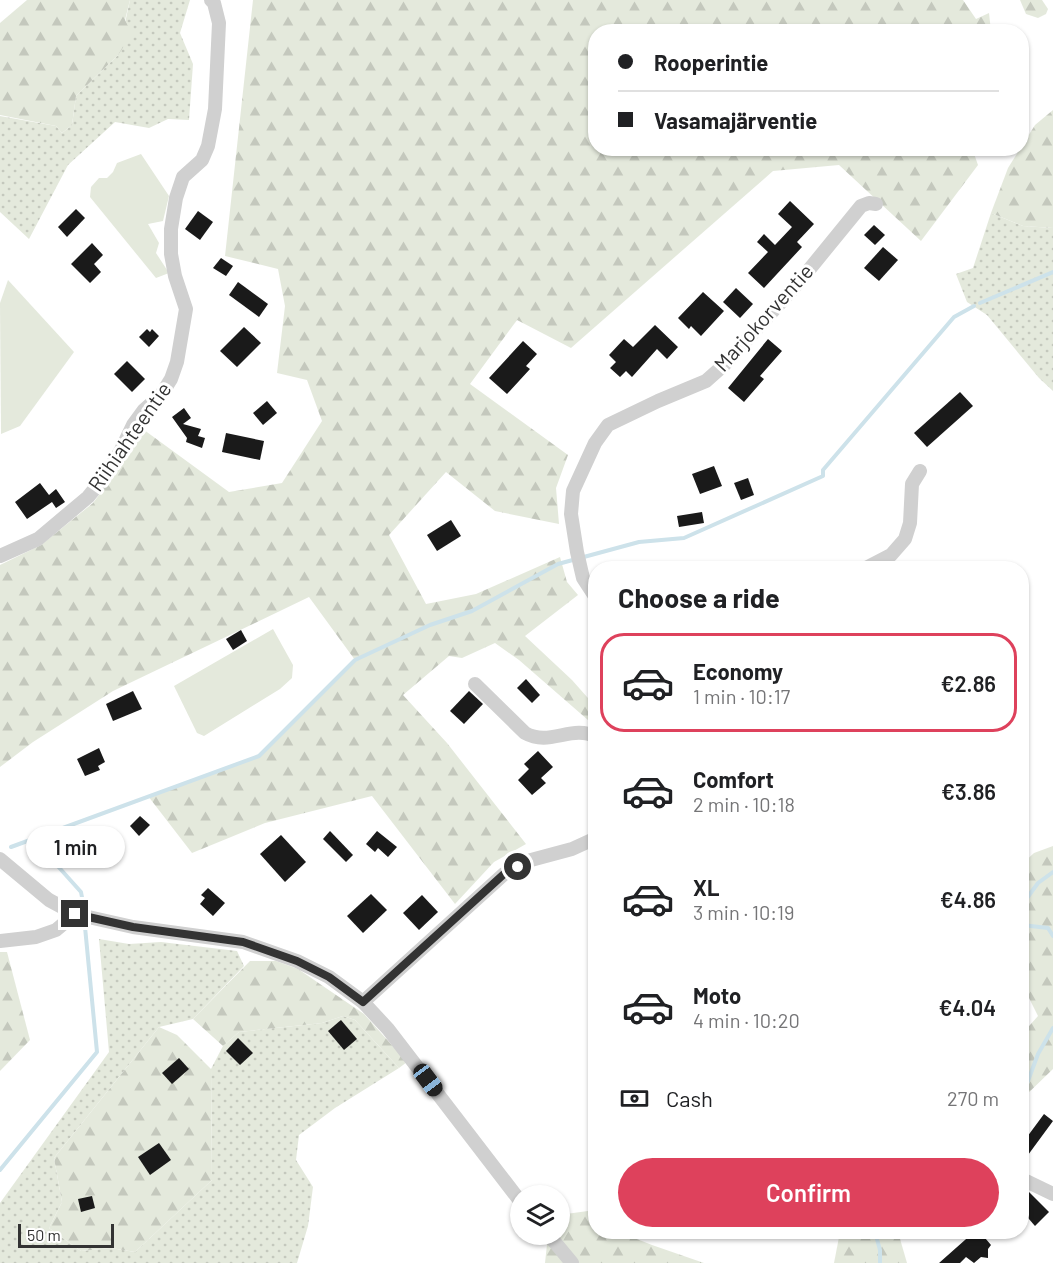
<!DOCTYPE html>
<meta charset="utf-8">
<style>
body{margin:0;font-family:Barlow,sans-serif;background:#f6f6f6;color:#202124;height:100vh;display:flex;flex-direction:column;font-size:22px;white-space:nowrap}
*{box-sizing:border-box;margin:0}
p{font-size:20px;color:#757577}
.icon{flex:none;width:33px;height:33px;fill:none;stroke:currentColor;stroke-width:2;stroke-linecap:round;stroke-linejoin:round}
.map{position:relative;flex:1;overflow:hidden}
.panel{position:absolute;left:588px;top:561px;width:441px;height:678px;display:flex;flex-direction:column;background:#fff;border-radius:24px;box-shadow:0 2px 4px #0004}
.panel>*{flex:none}
.top-card{position:absolute;left:588px;top:24px;width:441px;height:132px;border-radius:24px;box-shadow:0 2px 4px #0004;display:grid;align-content:center;height:132px;padding:0 30px;background:#fff}
.fabs{position:absolute;left:510px;top:1185px;display:grid;gap:12px}
.fabs a{display:grid;place-items:center;width:60px;height:60px;border-radius:50%;background:#fff;box-shadow:0 2px 4px #0004;font-size:30px}
.scale{position:absolute;left:18px;bottom:15px;width:96px;box-sizing:border-box;padding-left:6px;border:3px solid #333;border-top:0;font-size:16px;line-height:21px;white-space:nowrap;color:#333;-webkit-text-stroke:4px #fff;paint-order:stroke}
.end{position:absolute;width:27px;height:27px;margin:-14px;border:8px solid #333;background:#fff;box-shadow:0 0 0 3px #fff}
.from{border-radius:50%}
.bubble{position:absolute;height:42px;border-radius:21px;background:#fff;box-shadow:0 2px 4px #0004;font-size:20px;font-weight:600;line-height:42px;text-align:center}
.car{position:absolute;width:18px;height:36px;margin:-18px -9px;border-radius:8px;box-shadow:0 0 4px 2px #0007;background:linear-gradient(#222 24%,#8ab4d8 0 40%,#222 0 76%,#8ab4d8 0 86%,#222 0)}
.top-card b{display:flex;align-items:center;gap:21px;height:57px;font-size:22px}
.top-card b+b{border-top:2px solid #e0e0e0}
.top-card i{width:15px;height:15px;background:#202124}
ul{padding:0;list-style:none}
li{display:flex;align-items:center;gap:18px;height:99px;margin:0 12px 9px;padding:0 18px;border:3px solid transparent;border-radius:24px}
li div{flex:1}
li b{display:block;font-size:22px}
li em{font-style:normal;font-weight:600}
li.current{border-color:#de415c}
li>.icon{width:54px;height:54px;stroke-width:1.5}
h2{padding:0 30px;font-size:27px;line-height:72px}
.pay{display:flex;align-items:center;gap:15px;height:66px;padding:0 30px;font-size:22px}
.pay p{margin-inline-start:auto}
.action{display:flex;gap:12px;margin-top:auto;padding:12px 30px}
.action a{flex:1;height:69px;border-radius:36px;background:#de415c;color:#fff;font-size:24px;font-weight:600;line-height:69px;text-align:center}
.map>svg:first-child{display:block}
</style>
<div class="map">
<svg width="1053" height="1263" viewBox="0 0 1053 1263">
<defs>
<pattern id="grass-dots" width="8" height="8" patternUnits="userSpaceOnUse" patternTransform="scale(1.5)"><rect width="8" height="8" fill="#e4e9dc"/><path d="M2 2h.1M6 6h.1" fill="none" stroke="#c4c8bd" stroke-width="1.8" stroke-linecap="round"/></pattern>
<pattern id="forest-firs" width="22" height="20" patternUnits="userSpaceOnUse" patternTransform="scale(1.5)"><rect width="22" height="20" fill="#e4e9dc"/><path d="M5 1l3.5 6h-7zM16 11l3.5 6h-7z" fill="#c4c8bd"/></pattern>
</defs>
<rect width="100%" height="100%" fill="#fff"/>
<g fill="url(#grass-dots)">
<polygon points="130,0 190,0 180,33 193,64 189,120 168,119 149,128 115,122 68,165 29,239 0,212 0,116 56,126 62,133 72,125 76,96 118,55"/>
<polygon points="991,213 1023,226 1053,228 1053,391 1039,378 987,315 967,302 956,274 973,268"/>
<polygon points="99,939 129,944 161,942 237,951 244,966 193,1019 159,1027 54,1158 62,1202 49,1228 81,1251 111,1248 135,1252 212,1180 211,1069 223,1046 239,1032 322,1023 343,1016 355,1020 399,1068 335,1108 299,1135 296,1160 313,1187 308,1226 297,1263 0,1263 0,1203 109,1052"/>
</g>
<g fill="url(#forest-firs)">
<polygon points="27,0 130,0 125,20 132,34 118,55 76,96 72,125 62,133 56,126 0,115 0,23"/>
<polygon points="253,0 963,0 976,19 989,13 991,31 596,32 596,148 972,148 978,165 921,241 839,165 773,171 571,348 517,320 470,384 568,455 556,488 559,524 495,511 446,472 389,535 426,604 476,594 560,557 567,582 578,595 525,636 572,680 595,706 596,727 519,660 495,643 462,658 449,656 403,695 447,743 526,844 494,862 455,904 372,796 265,823 192,853 148,796 259,756 355,660 309,597 113,691 33,742 0,767 0,565 41,545 93,503 111,479 140,427 229,492 282,483 322,421 307,380 277,373 285,306 278,269 225,256"/>
<polygon points="1020,0 1042,0 1048,9 1046,14 1038,18 1026,14"/>
<polygon points="1053,110 1053,228 1023,226 991,213 1008,168 1035,125"/>
<polygon points="1053,846 1053,1069 1022,1099 1022,1034 1038,1016 1026,992 1022,988 1022,864 1034,853"/>
<polygon points="0,952 7,952 30,1040 0,1071"/>
<polygon points="250,961 276,961 298,969 364,1014 407,1062 399,1068 355,1020 343,1016 322,1023 239,1032 223,1046 193,1019"/>
<polygon points="159,1027 177,1035 211,1069 212,1180 135,1252 111,1248 81,1251 49,1228 62,1202 54,1158"/>
<polygon points="595,1210 596,1232 619,1232 652,1245 704,1263 545,1263 548,1235 560,1234 560,1212 566,1214"/>
<polygon points="840,1232 898,1232 907,1263 834,1263"/>
</g>
<g fill="#e4e9dc">
<polygon points="141,154 169,196 163,221 148,224 159,243 156,253 169,273 156,278 90,197 91,187 99,178 107,178 113,172 117,163"/>
<polygon points="8,280 74,352 20,426 1,434 0,303"/>
<polygon points="273,629 293,665 292,678 280,689 204,736 197,733 174,686"/>
</g>
<g fill="none" stroke-linecap="round" stroke-linejoin="round">
<g stroke="#cde2ea" stroke-width="4">
<polyline points="980,303 1053,272"/>
<polyline points="62,829 55,863 81,892 84,908"/>
<polyline points="11,847 259,756 355,660 430,625 472,611 558,564 639,542 684,538 823,476 823,470 954,317 974,306"/>
<polyline points="1022,905 1038,883 1053,872"/>
<polyline points="1022,925 1048,928 1053,936"/>
<polyline points="1022,1097 1038,1054 1053,1028"/>
<polyline points="0,1170 97,1052 85,927"/>
<polyline points="875,1232 880,1250 880,1263"/>
</g>
</g>
<g fill="#1a1a1a">
<polygon points="790,201 814,224 797,242 802,247 764,288 748,273 768,252 757,242 764,234 775,245 792,227 778,214"/>
<polygon points="76,209 85,218 67,237 58,227"/>
<polygon points="198,211 213,222 200,240 185,229"/>
<polygon points="874,225 885,235 875,245 864,235"/>
<polygon points="92,243 103,255 94,264 101,272 90,283 71,264"/>
<polygon points="883,247 898,260 879,281 864,268"/>
<polygon points="221,258 233,266 226,276 213,268"/>
<polygon points="238,282 268,304 259,317 229,295"/>
<polygon points="736,288 753,304 740,318 723,302"/>
<polygon points="703,292 724,311 701,336 691,326 689,329 678,318"/>
<polygon points="655,325 678,347 667,359 657,349 632,377 626,371 620,377 610,368 616,362 609,355 624,339 633,347"/>
<polygon points="244,327 261,343 237,367 220,351"/>
<polygon points="147,329 150,332 152,329 159,336 149,347 139,337"/>
<polygon points="768,339 782,351 760,376 764,379 744,402 728,388"/>
<polygon points="523,341 537,354 526,366 530,369 507,394 489,378"/>
<polygon points="127,361 145,379 132,392 114,374"/>
<polygon points="960,392 973,406 927,447 914,433"/>
<polygon points="267,401 277,413 263,425 253,413"/>
<polygon points="184,408 191,418 183,424 201,429 198,436 205,438 202,448 186,442 187,438 172,417"/>
<polygon points="226,433 264,441 260,460 222,452"/>
<polygon points="714,466 722,486 700,494 692,474"/>
<polygon points="748,478 754,495 741,500 734,483"/>
<polygon points="40,483 49,495 56,489 65,502 56,508 52,502 27,519 15,502"/>
<polygon points="702,512 704,523 679,527 677,516"/>
<polygon points="451,520 461,536 437,551 427,535"/>
<polygon points="241,630 247,641 233,650 226,639"/>
<polygon points="526,679 540,695 532,703 517,688"/>
<polygon points="133,691 142,709 113,721 106,704"/>
<polygon points="469,691 483,704 464,724 450,711"/>
<polygon points="99,748 105,762 98,766 100,770 85,776 77,759"/>
<polygon points="538,751 553,767 541,778 546,783 532,795 518,780 529,769 524,764"/>
<polygon points="140,816 150,825 139,836 130,826"/>
<polygon points="330,831 353,855 346,862 323,839"/>
<polygon points="377,831 397,847 388,857 378,848 375,852 366,844"/>
<polygon points="281,835 306,862 285,882 260,854"/>
<polygon points="208,888 225,903 213,916 200,904 205,898 201,895"/>
<polygon points="371,894 387,910 363,933 347,916"/>
<polygon points="422,895 438,912 419,930 403,913"/>
<polygon points="341,1020 357,1039 344,1050 328,1031"/>
<polygon points="238,1038 253,1053 240,1065 226,1051"/>
<polygon points="179,1058 189,1069 172,1084 162,1073"/>
<polygon points="1044,1114 1053,1121 1028,1155 1022,1150 1022,1133 1027,1137"/>
<polygon points="159,1143 171,1160 150,1175 138,1157"/>
<polygon points="1029,1192 1049,1212 1035,1226 1022,1211 1022,1200"/>
<polygon points="92,1196 95,1208 81,1212 78,1199"/>
<polygon points="974,1232 980,1232 991,1245 988,1249 988,1258 981,1257 974,1263 966,1257 960,1263 939,1263"/>
</g>
<g fill="none" stroke-linecap="round" stroke-linejoin="round">
<g stroke="#d0d0d0" stroke-width="14">
<polyline points="0,556 38,539 88,497 106,475 120,452 133,425 144,410 161,395 171,379 177,362 186,309 175,276 171,254 171,229 176,198 183,177 202,160 208,146 215,109 219,23 214,3 211,0"/>
<polyline points="866,568 891,555 905,539 910,523 912,484 920,471"/>
<polyline points="596,598 583,578 577,552 571,514 573,491 595,443 608,425 658,401 706,381 724,365 799,282 861,206 869,203 876,204"/>
<path d="M475,684L525,733C550,747 572,724 596,737"/>
<polyline points="0,859 49,900 75,914 133,927 243,942 297,961 329,977 363,1002 388,1029 520,1201"/>
<polyline points="0,941 36,937 56,930 75,914"/>
<polyline points="363,1002 504,874 531,860 572,849 596,838"/>
<polyline points="1022,1179 1053,1194"/>
<polyline points="548,1234 572,1263"/>
</g>
</g>
<g fill="none" stroke-linecap="round" stroke-linejoin="round">
<polyline stroke="#333" stroke-width="8" points="75,914 133,927 243,942 297,961 329,977 363,1002 504,874 518,867"/>
</g>
<g text-anchor="middle" stroke-width="6" stroke-linejoin="round" paint-order="stroke">
<g font-size="21" fill="#333" stroke="#fff">
<text transform="translate(764 318) rotate(-48)" y="7">Marjokorventie</text>
<text transform="translate(130 437) rotate(-55)" y="7">Riihiahteentie</text>
</g>
</g>
</svg>
<div class="fabs">
<a><svg class="icon" aria-label="layers" viewBox="0 0 24 24"><path d="M12 4l9 5-9 5-9-5zM3 14l9 5 9-5"/></svg></a>
</div>
<div class="scale">50 m</div>
<i class="end from" style="left:518px;top:867px"></i>
<i class="end" style="left:75px;top:914px"></i>
<div class="bubble" style="left:26px;top:826px;width:99px">1 min</div>
<i class="car" style="left:428px;top:1080px;rotate:143deg"></i>
<div class="top-card">
<b><i class="from"></i>Rooperintie</b>
<b><i></i>Vasamajärventie</b>
</div>
<section class="panel">
<h2>Choose a ride</h2>
<ul>
<li class="current"><svg class="icon" aria-label="car" viewBox="0 0 24 24"><path d="M5 17H2v-5l4-1 3-4h7l3 4 3 1v5h-3M9 17h6M6 11h13"/><circle cx="7" cy="17" r="2"/><circle cx="17" cy="17" r="2"/></svg><div><b>Economy</b><p>1 min · 10:17</p></div><em>€2.86</em></li>
<li><svg class="icon" aria-label="car" viewBox="0 0 24 24"><path d="M5 17H2v-5l4-1 3-4h7l3 4 3 1v5h-3M9 17h6M6 11h13"/><circle cx="7" cy="17" r="2"/><circle cx="17" cy="17" r="2"/></svg><div><b>Comfort</b><p>2 min · 10:18</p></div><em>€3.86</em></li>
<li><svg class="icon" aria-label="car" viewBox="0 0 24 24"><path d="M5 17H2v-5l4-1 3-4h7l3 4 3 1v5h-3M9 17h6M6 11h13"/><circle cx="7" cy="17" r="2"/><circle cx="17" cy="17" r="2"/></svg><div><b>XL</b><p>3 min · 10:19</p></div><em>€4.86</em></li>
<li><svg class="icon" aria-label="car" viewBox="0 0 24 24"><path d="M5 17H2v-5l4-1 3-4h7l3 4 3 1v5h-3M9 17h6M6 11h13"/><circle cx="7" cy="17" r="2"/><circle cx="17" cy="17" r="2"/></svg><div><b>Moto</b><p>4 min · 10:20</p></div><em>€4.04</em></li>
</ul>
<div class="pay"><svg class="icon" aria-label="cash" viewBox="0 0 24 24"><path d="M3 7h18v10H3z"/><circle cx="12" cy="12" r="2"/></svg>Cash<p>270 m</p></div>
<div class="action"><a>Confirm</a></div>
</section>
</div>
